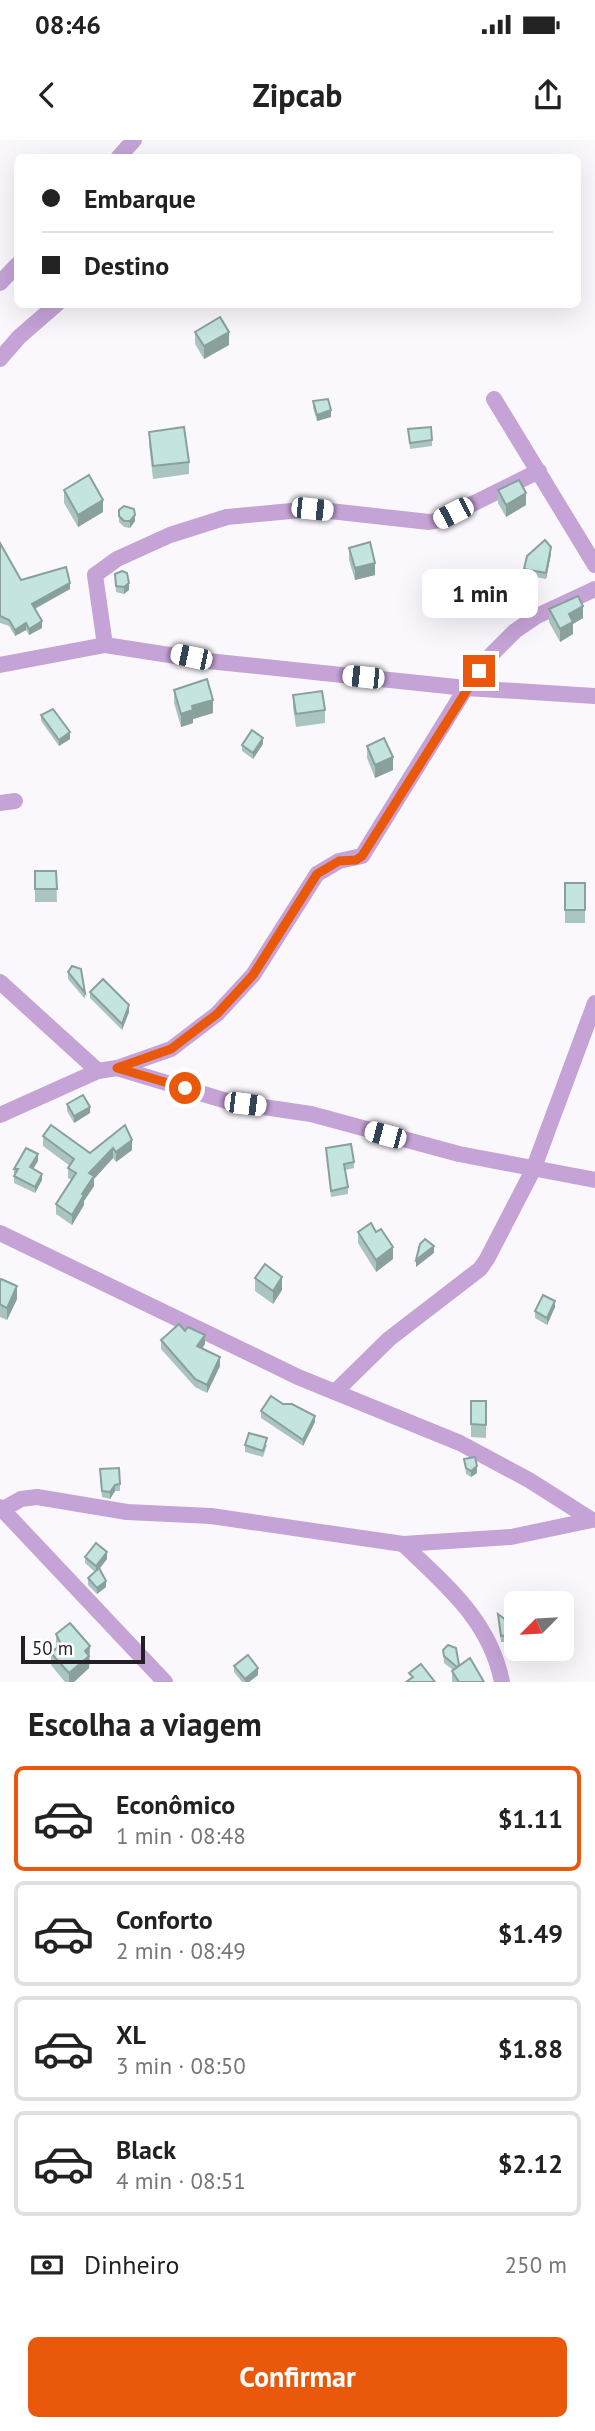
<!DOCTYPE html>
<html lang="pt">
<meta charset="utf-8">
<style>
body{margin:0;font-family:"PT Sans",sans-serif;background:#f6f6f6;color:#222;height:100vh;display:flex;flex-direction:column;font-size:26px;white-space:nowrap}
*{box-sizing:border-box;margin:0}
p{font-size:23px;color:#767676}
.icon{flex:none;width:38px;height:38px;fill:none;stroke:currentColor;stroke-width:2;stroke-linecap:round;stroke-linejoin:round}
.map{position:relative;height:1542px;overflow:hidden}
.side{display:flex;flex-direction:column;background:#fff;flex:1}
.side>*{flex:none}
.banner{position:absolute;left:14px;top:14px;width:567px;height:154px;border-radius:10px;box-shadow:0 7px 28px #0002;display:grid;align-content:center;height:154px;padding:0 28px;background:#fff}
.needle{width:46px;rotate:246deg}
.tools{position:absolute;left:504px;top:1451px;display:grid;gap:14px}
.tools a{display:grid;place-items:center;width:70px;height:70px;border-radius:10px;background:#fff;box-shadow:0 7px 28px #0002;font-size:35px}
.scale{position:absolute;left:21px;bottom:18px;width:124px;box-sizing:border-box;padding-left:7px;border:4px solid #241f27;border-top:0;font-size:19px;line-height:24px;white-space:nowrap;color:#241f27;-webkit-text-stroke:5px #fff;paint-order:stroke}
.end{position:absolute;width:32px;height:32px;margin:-16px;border:9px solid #ea580c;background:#fff;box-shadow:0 0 0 4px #fff}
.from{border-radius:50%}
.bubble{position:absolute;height:49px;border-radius:10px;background:#fff;box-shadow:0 7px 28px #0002;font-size:23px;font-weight:700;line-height:49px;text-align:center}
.car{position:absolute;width:21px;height:42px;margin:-21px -10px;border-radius:9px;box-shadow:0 0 5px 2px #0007;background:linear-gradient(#fff 24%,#345 0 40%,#fff 0 76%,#345 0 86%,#fff 0)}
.banner b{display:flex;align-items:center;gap:24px;height:66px;font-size:26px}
.banner b+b{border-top:2px solid #e0e0e0}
.banner i{width:18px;height:18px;background:#222}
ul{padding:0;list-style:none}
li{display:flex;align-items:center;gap:21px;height:105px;margin:0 14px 10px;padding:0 14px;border:4px solid #e0e0e0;border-radius:10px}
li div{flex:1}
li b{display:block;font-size:26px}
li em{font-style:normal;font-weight:700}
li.active{border-color:#ea580c}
li>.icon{width:63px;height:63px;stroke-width:1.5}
h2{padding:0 28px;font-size:32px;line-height:84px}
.pay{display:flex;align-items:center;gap:18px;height:77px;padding:0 28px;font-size:26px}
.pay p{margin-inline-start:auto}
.button{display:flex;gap:14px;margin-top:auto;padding:14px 28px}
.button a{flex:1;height:80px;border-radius:10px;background:#ea580c;color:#fff;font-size:28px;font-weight:700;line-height:80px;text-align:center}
.status{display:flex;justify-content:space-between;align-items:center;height:49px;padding:0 35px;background:#fff;direction:ltr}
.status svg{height:19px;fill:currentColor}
header{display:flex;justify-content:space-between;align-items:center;height:91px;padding:0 28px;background:#fff;font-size:32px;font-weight:700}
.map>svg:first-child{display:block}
</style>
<div class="status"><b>08:46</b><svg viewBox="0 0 49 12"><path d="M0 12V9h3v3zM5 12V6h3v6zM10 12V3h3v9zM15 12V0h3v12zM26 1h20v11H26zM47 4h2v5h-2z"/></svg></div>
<header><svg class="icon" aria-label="back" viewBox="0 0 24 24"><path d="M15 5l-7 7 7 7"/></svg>Zipcab<svg class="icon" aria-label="share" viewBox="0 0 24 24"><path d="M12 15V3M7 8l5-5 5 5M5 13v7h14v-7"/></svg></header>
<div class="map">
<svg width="595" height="1542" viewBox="0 0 595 1542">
<rect width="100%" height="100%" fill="#fbf8fd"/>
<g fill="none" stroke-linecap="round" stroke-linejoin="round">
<g stroke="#c5a3d6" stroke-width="16">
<polyline points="118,18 134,0"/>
<polyline points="0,143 18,124"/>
<polyline points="0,219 19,197 57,164"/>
<polyline points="494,259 595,425"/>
<polyline points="105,505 95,435 117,419 170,395 227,377 312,369 429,382 440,380 539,331"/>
<polyline points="0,525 105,505 208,521 466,548 595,556"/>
<polyline points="0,663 15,661"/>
<polyline points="0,842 98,931"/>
<polyline points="117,928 171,909 217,874 253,835 317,734 339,721 362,716 466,548 492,514 515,491 537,476 595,449"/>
<polyline points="0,975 98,931 117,928 230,962 311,974 459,1014 595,1040"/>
<polyline points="0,1093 298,1237 460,1303 529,1340 592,1380 511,1397 403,1404 211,1376 127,1372 37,1357 21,1359 0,1371"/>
<polyline points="335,1252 389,1199 480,1129 487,1119 533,1030 595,863"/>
<polyline points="0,1367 165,1542"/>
<path d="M403,1404C446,1445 490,1481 502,1542"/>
</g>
</g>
<g fill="#a9c4c1">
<polygon points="195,192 229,205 204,219 195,204"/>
<polygon points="313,261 331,277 317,281 313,268"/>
<polygon points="408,289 432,300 432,306 410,309"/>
<polygon points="149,292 189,322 189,334 153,339 149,304"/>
<polygon points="64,350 103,372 78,387 64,363"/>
<polygon points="498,350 526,365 506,377 498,363"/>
<polygon points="119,370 135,381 130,388 124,387 119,382"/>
<polygon points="0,403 21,440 70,449 35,469 42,488 29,495 26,490 15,496 9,486 0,483"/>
<polygon points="349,408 375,435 355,440 349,420"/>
<polygon points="551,414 546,439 524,435 524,429"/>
<polygon points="115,434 129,450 124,454 116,452"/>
<polygon points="549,469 583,478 573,484 573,494 560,502 549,482"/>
<polygon points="174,550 213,573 193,579 193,583 181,587 174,563"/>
<polygon points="293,555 325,570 325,583 296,587 293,567"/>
<polygon points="41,575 70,599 59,606 41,581"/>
<polygon points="263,604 253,619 242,611 242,605"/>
<polygon points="367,606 393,630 375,638 367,618"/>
<polygon points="35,731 56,731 57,762 35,762"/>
<rect x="565" y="743" width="20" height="40"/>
<polygon points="68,832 85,853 85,859 68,839"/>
<polygon points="90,852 129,872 122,890 90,858"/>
<polygon points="67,964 90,973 74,983 67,971"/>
<polygon points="125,985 132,1010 116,1022 113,1018 94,1039 94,1046 84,1061 84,1065 72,1085 56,1074 56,1064 72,1040 68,1038 68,1028 70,1026 43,1006 43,996 90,1013"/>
<polygon points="326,1008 354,1022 354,1028 345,1030 348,1047 348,1054 331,1057"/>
<polygon points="38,1021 33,1029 42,1040 35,1053 14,1043 14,1029"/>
<polygon points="358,1092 376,1092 393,1119 376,1132 358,1103"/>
<polygon points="255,1138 282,1150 273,1164 255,1151"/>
<polygon points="0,1141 17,1159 7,1180 0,1177"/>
<polygon points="555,1167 547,1185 535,1178 535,1171"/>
<polygon points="161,1200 205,1204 202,1209 220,1226 207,1253 195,1247 161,1209"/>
<polygon points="471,1261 486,1261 486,1298 471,1297"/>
<polygon points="283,1264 315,1282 303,1306 261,1278 261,1271"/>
<polygon points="245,1305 267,1305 263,1317 245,1312"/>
<polygon points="464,1319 477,1333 471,1337 466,1334"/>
<polygon points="100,1335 120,1344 120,1351 115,1351 110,1359 102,1357"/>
<polygon points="85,1417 107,1419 99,1429 106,1447 97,1454 88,1445 88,1438 95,1432 85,1423"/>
<polygon points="498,1474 516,1495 509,1502 501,1502"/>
<polygon points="56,1494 90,1519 89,1528 74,1542 65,1542 51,1525 51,1513 56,1508"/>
<polygon points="443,1510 459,1525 484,1542 452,1542 452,1531 453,1530 444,1523"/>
<polygon points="234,1526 258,1535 249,1542 242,1542 234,1532"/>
</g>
<g fill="#89a09d">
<polygon points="229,192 229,205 204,219 204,206"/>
<polygon points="331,270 331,277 317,281 317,275"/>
<polygon points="526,353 526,365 506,377 506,365"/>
<polygon points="103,360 103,372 78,387 78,375"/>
<polygon points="135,375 135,381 130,388 130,381"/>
<polygon points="551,407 551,414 546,439 546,433"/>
<polygon points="375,423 375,435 355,440 355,428"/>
<polygon points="70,443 70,449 32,470 32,464"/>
<polygon points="129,443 129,450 124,454 124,447"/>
<polygon points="583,466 583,478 573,484 573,494 560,502 560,489 569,474"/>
<polygon points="42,481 42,488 29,495 29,489"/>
<polygon points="26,483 26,490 15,496 15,490"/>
<polygon points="213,560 213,573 193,579 193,583 181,587 181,574 192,566"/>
<polygon points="70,592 70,599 59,606 59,600"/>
<polygon points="263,598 263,604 253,619 253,613"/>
<polygon points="393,617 393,630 375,638 375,625"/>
<polygon points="129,865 129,872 122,890 122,884"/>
<polygon points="90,967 90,973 74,983 74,976"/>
<polygon points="132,1000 132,1010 116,1022 116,1012"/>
<polygon points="113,1008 113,1018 94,1039 94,1046 84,1061 84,1065 72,1085 72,1075 82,1054 89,1033"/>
<polygon points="38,1014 38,1021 30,1034 30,1027"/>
<polygon points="42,1034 42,1040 35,1053 35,1047"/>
<polygon points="434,1106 434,1113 416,1127 416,1120"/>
<polygon points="393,1107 393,1119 376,1132 376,1120"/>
<polygon points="282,1137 282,1150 273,1164 273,1151"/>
<polygon points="17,1146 17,1159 7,1180 7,1168"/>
<polygon points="555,1161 555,1167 547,1185 547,1178"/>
<polygon points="205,1195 205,1204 197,1215 197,1206"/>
<polygon points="220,1217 220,1226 207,1253 207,1245"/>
<polygon points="315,1276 315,1282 303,1306 303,1300"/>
<polygon points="477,1326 477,1333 471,1337 471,1331"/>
<polygon points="115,1345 115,1351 110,1359 110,1352"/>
<polygon points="107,1412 107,1419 96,1433 96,1426"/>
<polygon points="106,1441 106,1447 97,1454 97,1448"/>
<polygon points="516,1488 516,1495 509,1502 509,1495"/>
<polygon points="90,1506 89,1528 74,1542 69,1542 69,1533 85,1511"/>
<polygon points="258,1528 258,1535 249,1542 245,1542 245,1539"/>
</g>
<g fill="#c4e4e0" stroke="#89a09d" stroke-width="2">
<polygon points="220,177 229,192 204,206 195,192"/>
<polygon points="328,259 331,270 317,275 313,261"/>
<polygon points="184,287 189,322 153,326 149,292"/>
<polygon points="431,287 432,300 410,303 408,289"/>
<polygon points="89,335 103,360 78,375 64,350"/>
<polygon points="519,340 526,353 506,365 498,350"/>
<polygon points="124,366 134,369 135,375 130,381 124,381 119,376 119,370"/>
<polygon points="545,400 551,407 546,433 524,429 527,416"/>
<polygon points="370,402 375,423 355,428 349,408"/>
<polygon points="0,403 21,440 66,427 70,443 32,464 42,481 29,489 26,483 15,490 9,480 0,476"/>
<polygon points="122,431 127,433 129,443 124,447 116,446 115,434"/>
<polygon points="578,456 583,466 569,474 573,482 560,489 549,469"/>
<polygon points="207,539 213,560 192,566 193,570 181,574 174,550"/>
<polygon points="322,551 325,570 296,574 293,555"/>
<polygon points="53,569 70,592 59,600 41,575"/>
<polygon points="252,590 263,598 253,613 242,605"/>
<polygon points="384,598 393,617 375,625 367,606"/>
<polygon points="35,731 56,731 57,749 35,749"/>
<rect x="565" y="743" width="20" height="27"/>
<polygon points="72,826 81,829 85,853 68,832"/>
<polygon points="103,839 129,865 122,884 90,852"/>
<polygon points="83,955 90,967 74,976 67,964"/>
<polygon points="51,985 90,1013 125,985 132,1000 116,1012 113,1008 89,1033 94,1036 82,1054 84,1055 72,1075 56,1064 76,1033 68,1028 74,1019 43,996"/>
<polygon points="351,1004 354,1022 344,1024 348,1047 331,1051 326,1008"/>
<polygon points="26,1008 38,1014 30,1027 42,1034 35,1047 14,1036 18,1029 14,1029"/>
<polygon points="371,1083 376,1092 381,1089 393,1107 376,1120 358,1092"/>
<polygon points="425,1099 434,1106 416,1120 420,1104"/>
<polygon points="265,1124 282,1137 273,1151 255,1138"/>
<polygon points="1,1139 17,1146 7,1168 0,1164 0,1141"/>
<polygon points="543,1155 555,1161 547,1178 535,1171"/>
<polygon points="179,1184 185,1191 188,1187 205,1195 197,1206 220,1217 207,1245 195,1239 161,1200"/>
<polygon points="271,1256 283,1264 292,1264 315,1276 303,1300 261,1271"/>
<polygon points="471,1261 486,1261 486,1285 471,1284"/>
<polygon points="249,1293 267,1298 263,1311 245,1305"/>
<polygon points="475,1317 477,1326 471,1331 466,1328 464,1319"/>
<polygon points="119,1328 120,1344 115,1345 110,1352 102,1351 100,1329"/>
<polygon points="96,1403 107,1412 96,1426 85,1417"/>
<polygon points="99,1428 106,1441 97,1448 88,1438"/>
<polygon points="498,1474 516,1488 509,1495 501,1496"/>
<polygon points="70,1483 90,1506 85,1511 89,1516 69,1533 51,1513 61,1504 56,1494"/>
<polygon points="448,1505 456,1508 459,1525 457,1527 444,1516 443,1510"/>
<polygon points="248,1515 258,1528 245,1539 234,1526"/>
<polygon points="470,1518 484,1542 459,1542 452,1531"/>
<polygon points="421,1524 435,1542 406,1542 413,1537 409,1533"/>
</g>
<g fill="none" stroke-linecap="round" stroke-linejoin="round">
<polyline stroke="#ea580c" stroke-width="9" points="185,948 117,928 171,909 217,874 253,835 317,734 339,721 356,720 362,716 479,531"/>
</g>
</svg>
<div class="tools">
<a><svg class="needle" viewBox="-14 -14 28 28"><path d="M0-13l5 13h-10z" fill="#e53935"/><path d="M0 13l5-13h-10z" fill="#767676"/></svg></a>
</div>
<div class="scale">50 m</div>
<i class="end from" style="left:185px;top:948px"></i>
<i class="end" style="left:479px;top:531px"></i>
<div class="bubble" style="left:422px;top:429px;width:116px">1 min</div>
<i class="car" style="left:312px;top:369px;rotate:96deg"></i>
<i class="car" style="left:453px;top:373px;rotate:243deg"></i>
<i class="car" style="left:191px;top:517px;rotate:282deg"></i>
<i class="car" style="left:363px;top:537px;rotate:276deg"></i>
<i class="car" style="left:245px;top:964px;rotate:97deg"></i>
<i class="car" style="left:385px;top:995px;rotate:285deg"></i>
<div class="banner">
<b><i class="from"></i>Embarque</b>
<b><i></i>Destino</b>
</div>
</div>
<section class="side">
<h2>Escolha a viagem</h2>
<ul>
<li class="active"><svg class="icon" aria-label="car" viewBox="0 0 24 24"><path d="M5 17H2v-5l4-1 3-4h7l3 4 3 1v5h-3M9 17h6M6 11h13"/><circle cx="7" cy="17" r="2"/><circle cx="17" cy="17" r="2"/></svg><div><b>Econômico</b><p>1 min · 08:48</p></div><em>$1.11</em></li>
<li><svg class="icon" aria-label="car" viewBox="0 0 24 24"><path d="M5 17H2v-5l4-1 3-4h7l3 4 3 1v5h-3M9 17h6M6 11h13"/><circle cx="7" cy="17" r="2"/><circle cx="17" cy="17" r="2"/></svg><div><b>Conforto</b><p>2 min · 08:49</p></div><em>$1.49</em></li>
<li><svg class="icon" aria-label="car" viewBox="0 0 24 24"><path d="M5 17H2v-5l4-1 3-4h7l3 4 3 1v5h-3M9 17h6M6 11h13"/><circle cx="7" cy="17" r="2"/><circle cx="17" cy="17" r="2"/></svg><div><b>XL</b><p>3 min · 08:50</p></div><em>$1.88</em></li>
<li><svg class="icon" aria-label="car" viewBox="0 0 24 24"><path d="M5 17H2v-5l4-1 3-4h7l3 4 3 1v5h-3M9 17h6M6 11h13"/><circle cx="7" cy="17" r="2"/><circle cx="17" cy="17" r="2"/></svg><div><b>Black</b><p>4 min · 08:51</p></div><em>$2.12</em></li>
</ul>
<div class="pay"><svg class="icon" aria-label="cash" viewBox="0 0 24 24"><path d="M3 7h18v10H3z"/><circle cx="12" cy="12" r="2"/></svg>Dinheiro<p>250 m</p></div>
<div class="button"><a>Confirmar</a></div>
</section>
